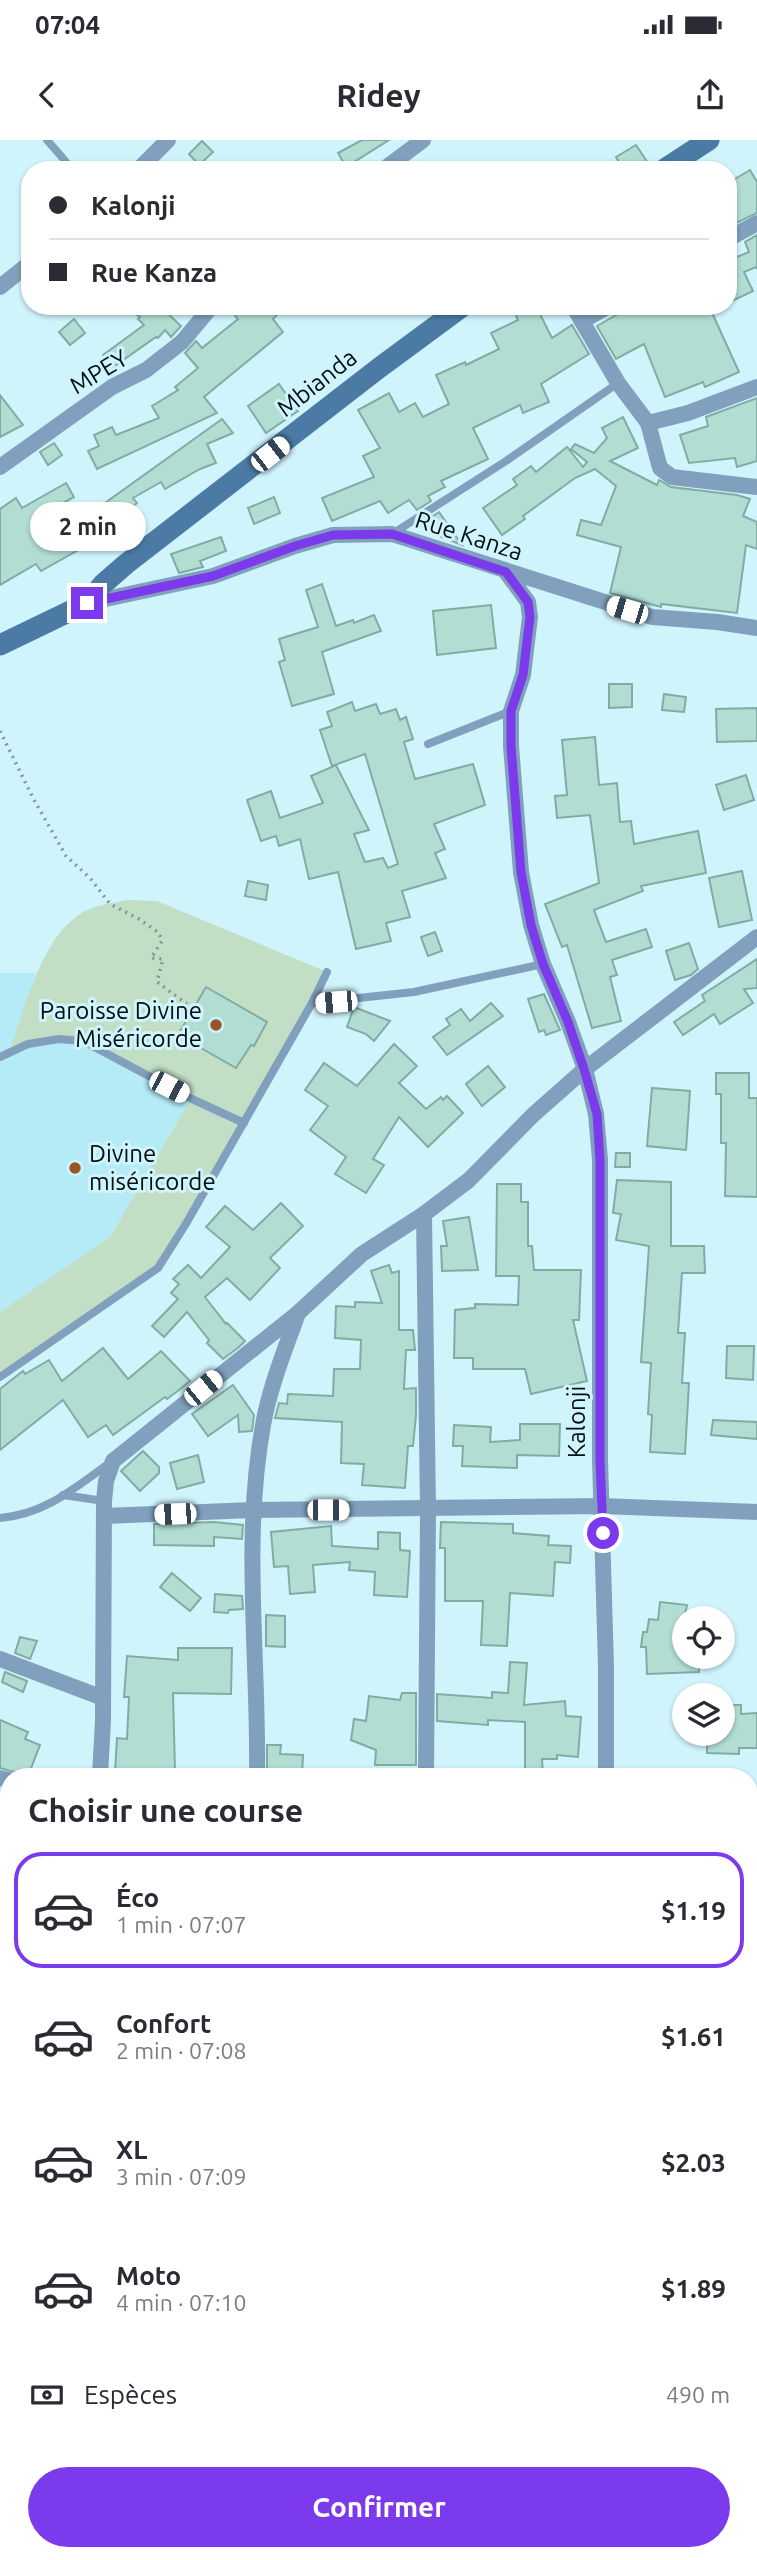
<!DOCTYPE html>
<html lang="fr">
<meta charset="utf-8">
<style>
body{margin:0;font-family:Ubuntu,sans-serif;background:#f2f2f3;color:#2b2b33;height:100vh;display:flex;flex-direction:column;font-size:26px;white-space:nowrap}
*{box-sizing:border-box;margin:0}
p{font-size:23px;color:#7c7c81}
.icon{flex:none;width:38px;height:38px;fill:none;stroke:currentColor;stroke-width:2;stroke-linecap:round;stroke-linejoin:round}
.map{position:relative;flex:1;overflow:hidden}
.drawer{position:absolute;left:0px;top:1628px;width:758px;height:793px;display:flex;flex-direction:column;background:#fff;border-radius:28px 28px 0 0;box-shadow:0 2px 5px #0004}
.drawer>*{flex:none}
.banner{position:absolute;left:21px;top:21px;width:716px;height:154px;border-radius:28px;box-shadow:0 2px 5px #0004;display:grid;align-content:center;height:154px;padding:0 28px;background:#fff}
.controls{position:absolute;left:672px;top:1466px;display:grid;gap:14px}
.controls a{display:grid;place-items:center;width:63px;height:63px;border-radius:50%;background:#fff;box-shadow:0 2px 5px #0004;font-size:35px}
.end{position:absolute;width:32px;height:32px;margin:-16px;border:9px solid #7c3aed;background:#fff;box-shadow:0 0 0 4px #fff}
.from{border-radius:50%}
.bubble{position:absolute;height:49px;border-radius:24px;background:#fff;box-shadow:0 2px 5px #0004;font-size:23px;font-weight:700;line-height:49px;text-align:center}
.car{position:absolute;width:21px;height:42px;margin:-21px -10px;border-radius:9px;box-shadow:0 0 5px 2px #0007;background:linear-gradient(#fff 24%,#345 0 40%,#fff 0 76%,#345 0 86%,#fff 0)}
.banner b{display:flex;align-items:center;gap:24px;height:66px;font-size:26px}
.banner b+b{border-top:2px solid #e1e1e2}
.banner i{width:18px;height:18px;background:#2b2b33}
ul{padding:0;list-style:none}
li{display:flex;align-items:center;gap:21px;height:116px;margin:0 14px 10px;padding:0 14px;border:4px solid transparent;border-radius:28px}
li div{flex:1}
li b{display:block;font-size:26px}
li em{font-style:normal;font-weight:700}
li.on{border-color:#7c3aed}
li>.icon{width:63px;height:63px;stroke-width:1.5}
h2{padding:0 28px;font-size:32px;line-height:84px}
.pay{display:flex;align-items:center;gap:18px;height:77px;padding:0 28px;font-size:26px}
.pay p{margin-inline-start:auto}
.action{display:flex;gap:14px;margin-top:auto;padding:14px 28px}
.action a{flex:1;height:80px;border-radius:42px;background:#7c3aed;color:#fff;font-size:28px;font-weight:700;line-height:80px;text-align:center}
.status{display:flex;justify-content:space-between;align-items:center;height:49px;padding:0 35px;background:#fff;direction:ltr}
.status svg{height:19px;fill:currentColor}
header{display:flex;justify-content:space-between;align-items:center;height:91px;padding:0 28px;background:#fff;font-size:32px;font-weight:700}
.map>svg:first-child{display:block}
</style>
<div class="status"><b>07:04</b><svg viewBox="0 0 49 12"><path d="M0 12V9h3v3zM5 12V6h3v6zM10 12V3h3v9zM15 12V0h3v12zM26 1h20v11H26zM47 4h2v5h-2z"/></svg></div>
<header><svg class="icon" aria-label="back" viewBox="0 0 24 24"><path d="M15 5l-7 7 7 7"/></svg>Ridey<svg class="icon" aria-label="share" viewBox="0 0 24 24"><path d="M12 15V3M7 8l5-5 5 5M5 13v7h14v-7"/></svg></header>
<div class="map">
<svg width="757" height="2420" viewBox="0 0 757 2420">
<rect width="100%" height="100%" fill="#d0f4fc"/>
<polygon fill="#b5ebf7" points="0,833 36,833 10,911 28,904 83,901 192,959 110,1097 0,1172"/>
<path fill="#c2dec5" d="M127,760L157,761L327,832L158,1128L0,1237V1172L110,1097L191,959L83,901L59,899L9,913C24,870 44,786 90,769C102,764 115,763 127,760Z"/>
<g fill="#b1ddd3" stroke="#81aca3" stroke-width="2">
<polygon points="362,0 389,0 346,27 338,13"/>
<polygon points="202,1 213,12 199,25 189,14"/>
<polygon points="636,5 648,23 637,30 624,30 616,17"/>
<polygon points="750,30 757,42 757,73 728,87 728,43"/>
<polygon points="757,95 757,129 756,127 744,132 753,151 728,163 728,109 733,108 737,117 749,112 745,102"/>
<polygon points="123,166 160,166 181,186 171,197 165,190 158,198 156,197 112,228 103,215 144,185 138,179 140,177"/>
<polygon points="227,166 285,166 273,179 283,192 204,257 217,273 97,329 88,311 99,306 94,295 112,287 116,295 159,278 152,266 178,250 175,247 198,228 185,213 196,201 202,208 238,179"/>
<polygon points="523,166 536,166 552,198 572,185 589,214 541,244 549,262 523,273 520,265 473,288 488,319 441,341 445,347 428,356 431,361 417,370 409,360 388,373 380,361 332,381 322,358 374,337 363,316 380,308 358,270 389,253 399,272 415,263 423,277 449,264 436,235 465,222 466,225 499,209 491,193 518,180 514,171"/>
<polygon points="632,166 709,166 739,232 705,247 703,242 665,257 644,204 616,219 597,186"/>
<polygon points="74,179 85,193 70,205 59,192"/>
<polygon points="279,244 298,271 266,293 248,266"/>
<polygon points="0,255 23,285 0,297"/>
<polygon points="757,258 757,321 737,327 735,318 689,323 680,295 708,286 706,277"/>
<polygon points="623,277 638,308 610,321 657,345 659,340 671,347 737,355 750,359 743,376 757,382 757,409 746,405 737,473 661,464 661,467 610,453 621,407 577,395 581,380 601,385 616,346 595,329 575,338 523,376 525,379 502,395 483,368 517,345 513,339 531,326 536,332 567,307 583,327 587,322 571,309 575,304 594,313 607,298 602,288"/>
<polygon points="222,279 233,293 207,304 216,323 200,329 165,349 161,342 133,358 137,363 117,378 105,363"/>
<polygon points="54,303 62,315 48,325 40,312"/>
<polygon points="66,343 74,357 63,363 87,405 41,431 36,424 0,445 0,369 16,358 22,368"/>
<polygon points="274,357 280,373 254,384 248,368"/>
<polygon points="439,372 462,405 434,394 425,381"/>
<polygon points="221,397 226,411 200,421 203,427 179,433 171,414"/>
<polygon points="322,444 336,486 353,480 354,483 374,475 381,491 322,512 334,554 292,566 279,522 285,520 279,499 318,487 306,450"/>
<polygon points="491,465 496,508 437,515 433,471"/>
<polygon points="609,544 632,544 632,567 609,568"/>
<polygon points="664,554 686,557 684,572 662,570"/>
<polygon points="352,562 355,571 376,564 380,574 396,569 400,580 406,577 413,599 404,602 415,639 473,624 485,665 434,684 445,709 435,713 446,738 402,751 410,777 386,783 391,801 356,809 338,732 309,739 300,699 279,706 276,696 261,701 247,660 271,651 280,678 323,663 311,636 336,625 369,690 354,694 365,722 383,718 388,728 398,724 365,614 332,626 320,590 332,586 327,572"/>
<polygon points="757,568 757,601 717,602 716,569"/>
<polygon points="595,597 599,645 617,643 620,682 631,681 634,704 698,691 706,733 641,746 643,751 594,770 606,802 646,789 652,807 612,820 617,835 610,837 621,881 592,888 567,805 562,807 545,764 599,743 590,675 557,678 555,656 567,655 562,600"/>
<polygon points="746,635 754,660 724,670 716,645"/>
<polygon points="742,731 752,780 719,787 709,738"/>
<polygon points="248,741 268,745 266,760 245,756"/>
<polygon points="435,792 442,811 428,816 421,797"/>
<polygon points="689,803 698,829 691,835 675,840 666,811"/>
<polygon points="757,819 757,848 744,849 753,863 720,884 714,874 683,895 674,882 705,861 702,855"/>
<polygon points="206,847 267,882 254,906 251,905 236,928 178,895"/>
<polygon points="544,854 560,890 546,895 544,890 539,892 528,859"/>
<polygon points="491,863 503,876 447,915 433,897 450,885 446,879 461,869 470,881"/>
<polygon points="354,867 390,881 374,901 366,894 347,887"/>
<polygon points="394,904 417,926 399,943 426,969 441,957 443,960 447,956 463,973 428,1007 399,977 373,1019 384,1025 366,1053 335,1034 346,1017 310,990 328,966 305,950 324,923 357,946"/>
<polygon points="488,926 505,947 482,966 466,944"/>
<polygon points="716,933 749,933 749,958 757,958 757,1057 725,1056 726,1003 721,1003 721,954 716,954"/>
<polygon points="652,948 690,951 686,1010 647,1006"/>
<polygon points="616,1013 630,1013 630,1027 615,1027"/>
<polygon points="617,1040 671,1042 671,1106 704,1106 705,1133 682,1133 678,1193 685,1193 682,1243 689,1243 685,1314 650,1312 652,1275 648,1274 651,1223 641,1222 649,1106 616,1100 621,1074 613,1073"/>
<polygon points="497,1044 521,1044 521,1062 528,1062 528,1106 532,1106 534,1130 581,1130 579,1180 573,1180 587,1241 531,1254 525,1229 473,1229 473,1218 454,1218 455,1170 475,1168 475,1164 518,1165 519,1136 496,1136"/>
<polygon points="281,1063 303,1086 270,1118 280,1128 250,1160 227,1138 205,1157 226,1184 227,1183 245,1201 239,1207 223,1219 207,1203 209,1200 187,1172 164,1197 152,1186 178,1159 171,1153 179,1144 173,1139 188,1125 201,1138 230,1107 206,1087 225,1066 253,1090"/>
<polygon points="469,1077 478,1130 442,1131 441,1106 447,1106 443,1081"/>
<polygon points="389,1125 392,1133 399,1131 399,1190 413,1190 415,1210 406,1210 404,1249 416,1248 416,1275 413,1306 408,1306 405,1348 362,1345 364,1324 341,1323 342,1282 275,1278 279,1263 287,1264 288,1254 333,1256 334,1229 360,1229 361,1200 335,1198 336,1166 355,1167 355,1162 382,1163 371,1131"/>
<polygon points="727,1206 754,1206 753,1240 726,1238"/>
<polygon points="103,1208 128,1239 161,1211 190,1241 179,1250 167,1259 165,1257 113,1295 106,1285 88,1297 63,1260 0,1310 0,1249 23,1231 25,1234 49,1220 62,1241"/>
<polygon points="233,1245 254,1275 252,1291 239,1292 238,1275 208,1296 192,1274"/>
<polygon points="713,1280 757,1282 757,1299 711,1295"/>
<polygon points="520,1284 560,1284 559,1316 517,1315 517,1328 462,1326 463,1306 453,1306 454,1285 491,1287 490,1302 520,1300"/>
<polygon points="143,1311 159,1327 159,1333 140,1351 121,1331"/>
<polygon points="198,1315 204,1342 177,1349 170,1323"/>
<polygon points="214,1382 243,1385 242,1399 214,1397 214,1406 154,1405 154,1384"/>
<polygon points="441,1382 513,1384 513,1393 549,1396 548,1405 571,1406 570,1423 555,1422 553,1456 510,1453 507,1506 481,1505 483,1461 445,1461 445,1408 440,1408"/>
<polygon points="331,1386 332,1406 378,1409 378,1392 400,1393 400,1410 410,1411 407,1457 374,1455 375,1432 349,1430 350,1422 313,1425 315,1452 290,1454 288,1426 274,1427 271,1392"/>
<polygon points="172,1433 201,1458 190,1471 160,1447"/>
<polygon points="215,1454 242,1456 243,1469 229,1470 228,1473 214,1472"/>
<polygon points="660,1462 687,1465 684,1479 684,1517 699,1517 699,1532 647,1534 646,1507 641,1507 643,1492 647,1492 649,1479 658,1480"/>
<polygon points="266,1475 285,1476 285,1507 266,1506"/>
<polygon points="20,1497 37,1501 30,1519 15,1513"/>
<polygon points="178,1508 232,1508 231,1554 173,1553 175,1630 115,1632 117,1598 127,1599 129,1557 124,1557 127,1516 178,1520"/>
<polygon points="510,1522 527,1523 524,1565 565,1561 566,1576 581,1577 578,1617 557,1615 557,1619 542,1619 543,1634 525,1634 525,1582 488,1580 488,1585 437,1581 437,1554 492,1558 492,1552 508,1553"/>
<polygon points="5,1532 27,1541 23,1552 2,1542"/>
<polygon points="402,1553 416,1553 416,1625 375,1625 376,1610 351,1600 354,1579 366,1581 369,1556 400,1560"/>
<polygon points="723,1565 741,1565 741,1574 757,1573 757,1608 739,1608 739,1614 707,1613 707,1594 723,1594"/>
<polygon points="0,1580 28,1592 25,1599 40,1605 28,1636 0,1628"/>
<polygon points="267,1605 281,1605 280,1614 303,1615 302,1636 267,1636"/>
</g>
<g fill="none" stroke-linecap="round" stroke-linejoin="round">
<polyline stroke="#7d989e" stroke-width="3.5" stroke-dasharray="2 5" stroke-linecap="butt" points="0,591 33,658 66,716 90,738 110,764 139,779 159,793 162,801 151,818 163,819 157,842 187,864"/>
<g stroke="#81a0bd" stroke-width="8">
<polyline points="47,0 73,30"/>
<polyline points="392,394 506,321 618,243"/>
<polyline points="428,604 511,571"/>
<polyline points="312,863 414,852 543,824"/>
<polyline points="0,917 28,904 59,899 83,901 192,959 244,983"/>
<polyline points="0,1237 158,1128 187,1082 312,863 327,832"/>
<polyline points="63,1355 104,1361"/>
<path d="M0,1378C46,1374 74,1348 111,1322"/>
</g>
<g stroke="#81a0bd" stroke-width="16">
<polyline points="138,30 168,0"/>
<polyline points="383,30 423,0"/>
<polyline points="728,99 757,83"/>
<polyline points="0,147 30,123"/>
<polyline points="573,166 618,243 648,283 660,328 672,337 757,347"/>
<polyline points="582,181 609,166"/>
<polyline points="648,283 688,273 757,247"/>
<polyline points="0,327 112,247 146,230 182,202 212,166"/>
<polyline points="506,432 528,462 530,477 523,535 511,571 511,606 521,732 531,785 543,824 568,882 585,929 596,974 600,1020 600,1319 606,1527 606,1636"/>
<polyline points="87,463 213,436 295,406 333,395 392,394 652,477 717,482 757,488"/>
<polyline points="424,1074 428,1369 426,1636"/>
<polyline points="104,1376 253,1370 602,1366 757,1372"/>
<polyline points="0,1519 103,1558"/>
<polyline points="100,1636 103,1580 104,1361 106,1341 113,1321 298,1173 362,1114 424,1074 469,1040 533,975 585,929 757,797"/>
<path d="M257,1636C259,1520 242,1401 263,1285C270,1246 285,1210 298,1173"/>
<polyline points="0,1638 9,1640"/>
<polyline points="0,1789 9,1791"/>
<polyline points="749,1922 757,1922"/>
<polyline points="0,1943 9,1946"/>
<polyline points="0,2081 9,2083"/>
<polyline points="0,2149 9,2152"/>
<polyline points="0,2283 9,2285"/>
<polyline points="0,2390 9,2390"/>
<polyline points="481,2412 481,2420"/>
<polyline points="649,2412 651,2420"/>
</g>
<g stroke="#4b7ba4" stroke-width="21">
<polyline points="663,30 709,0"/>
<polyline points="0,505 87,463 103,444 126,424 379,228 463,166"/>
</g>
</g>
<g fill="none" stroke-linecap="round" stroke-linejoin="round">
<polyline stroke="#7c3aed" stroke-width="9" points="87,463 213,436 295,406 333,395 392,394 506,432 528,462 530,477 523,535 511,571 511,606 521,732 531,785 543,824 568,882 584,929 597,974 600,1020 600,1319 603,1393"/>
</g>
<g fill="#995429" stroke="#d0f4fc" stroke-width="2.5">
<circle cx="216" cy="885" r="7"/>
<circle cx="75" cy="1028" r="7"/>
</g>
<g text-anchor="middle" stroke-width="6" stroke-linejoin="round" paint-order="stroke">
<g font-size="24" fill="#010f12" stroke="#d0f4fc">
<text transform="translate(99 232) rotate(-31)" y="8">MPEY</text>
<text transform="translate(317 243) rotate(-38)" y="8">Mbianda</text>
<text transform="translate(469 396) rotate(18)" y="8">Rue Kanza</text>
<text transform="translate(577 1282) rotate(-90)" y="8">Kalonji</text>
</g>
<g font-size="24" fill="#010f12" stroke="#d0f4fc" text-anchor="end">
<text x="202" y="879">Paroisse Divine<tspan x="202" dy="28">Miséricorde</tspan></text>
<text x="89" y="1022" text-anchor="start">Divine<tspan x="89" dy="28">miséricorde</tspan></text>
</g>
</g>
</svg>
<div class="controls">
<a><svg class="icon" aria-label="locate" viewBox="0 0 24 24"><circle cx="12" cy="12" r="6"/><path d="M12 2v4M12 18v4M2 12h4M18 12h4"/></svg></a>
<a><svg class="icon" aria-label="layers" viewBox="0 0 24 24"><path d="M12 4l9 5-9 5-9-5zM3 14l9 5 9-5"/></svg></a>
</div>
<i class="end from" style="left:603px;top:1393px"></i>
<i class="end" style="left:87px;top:463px"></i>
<div class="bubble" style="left:30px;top:362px;width:116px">2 min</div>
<i class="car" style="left:270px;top:314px;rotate:52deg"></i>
<i class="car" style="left:627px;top:470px;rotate:287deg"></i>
<i class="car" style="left:336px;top:862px;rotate:265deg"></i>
<i class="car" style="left:169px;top:947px;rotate:117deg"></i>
<i class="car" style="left:203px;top:1248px;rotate:51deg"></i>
<i class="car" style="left:328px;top:1370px;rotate:90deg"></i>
<i class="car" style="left:175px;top:1374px;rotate:268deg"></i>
<div class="banner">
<b><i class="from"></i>Kalonji</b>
<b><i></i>Rue Kanza</b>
</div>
<section class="drawer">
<h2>Choisir une course</h2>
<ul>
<li class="on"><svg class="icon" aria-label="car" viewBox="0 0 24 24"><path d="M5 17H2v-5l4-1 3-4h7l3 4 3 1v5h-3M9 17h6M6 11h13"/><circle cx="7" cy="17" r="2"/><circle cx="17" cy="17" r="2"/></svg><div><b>Éco</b><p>1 min · 07:07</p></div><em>$1.19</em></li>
<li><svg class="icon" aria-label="car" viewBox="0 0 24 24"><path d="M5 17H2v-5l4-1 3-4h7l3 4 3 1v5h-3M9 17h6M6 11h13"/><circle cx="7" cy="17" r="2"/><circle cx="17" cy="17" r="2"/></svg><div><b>Confort</b><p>2 min · 07:08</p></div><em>$1.61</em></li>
<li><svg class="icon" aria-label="car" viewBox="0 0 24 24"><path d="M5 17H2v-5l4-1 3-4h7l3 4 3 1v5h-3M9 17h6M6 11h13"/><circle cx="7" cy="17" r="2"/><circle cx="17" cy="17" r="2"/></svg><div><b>XL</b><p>3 min · 07:09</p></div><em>$2.03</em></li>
<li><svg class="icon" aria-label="car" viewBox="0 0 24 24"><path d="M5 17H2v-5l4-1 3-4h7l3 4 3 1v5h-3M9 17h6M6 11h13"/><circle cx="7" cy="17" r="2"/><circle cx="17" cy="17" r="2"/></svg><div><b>Moto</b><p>4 min · 07:10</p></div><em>$1.89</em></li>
</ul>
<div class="pay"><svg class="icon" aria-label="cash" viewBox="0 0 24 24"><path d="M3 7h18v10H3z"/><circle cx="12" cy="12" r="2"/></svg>Espèces<p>490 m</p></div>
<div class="action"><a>Confirmer</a></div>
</section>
</div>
